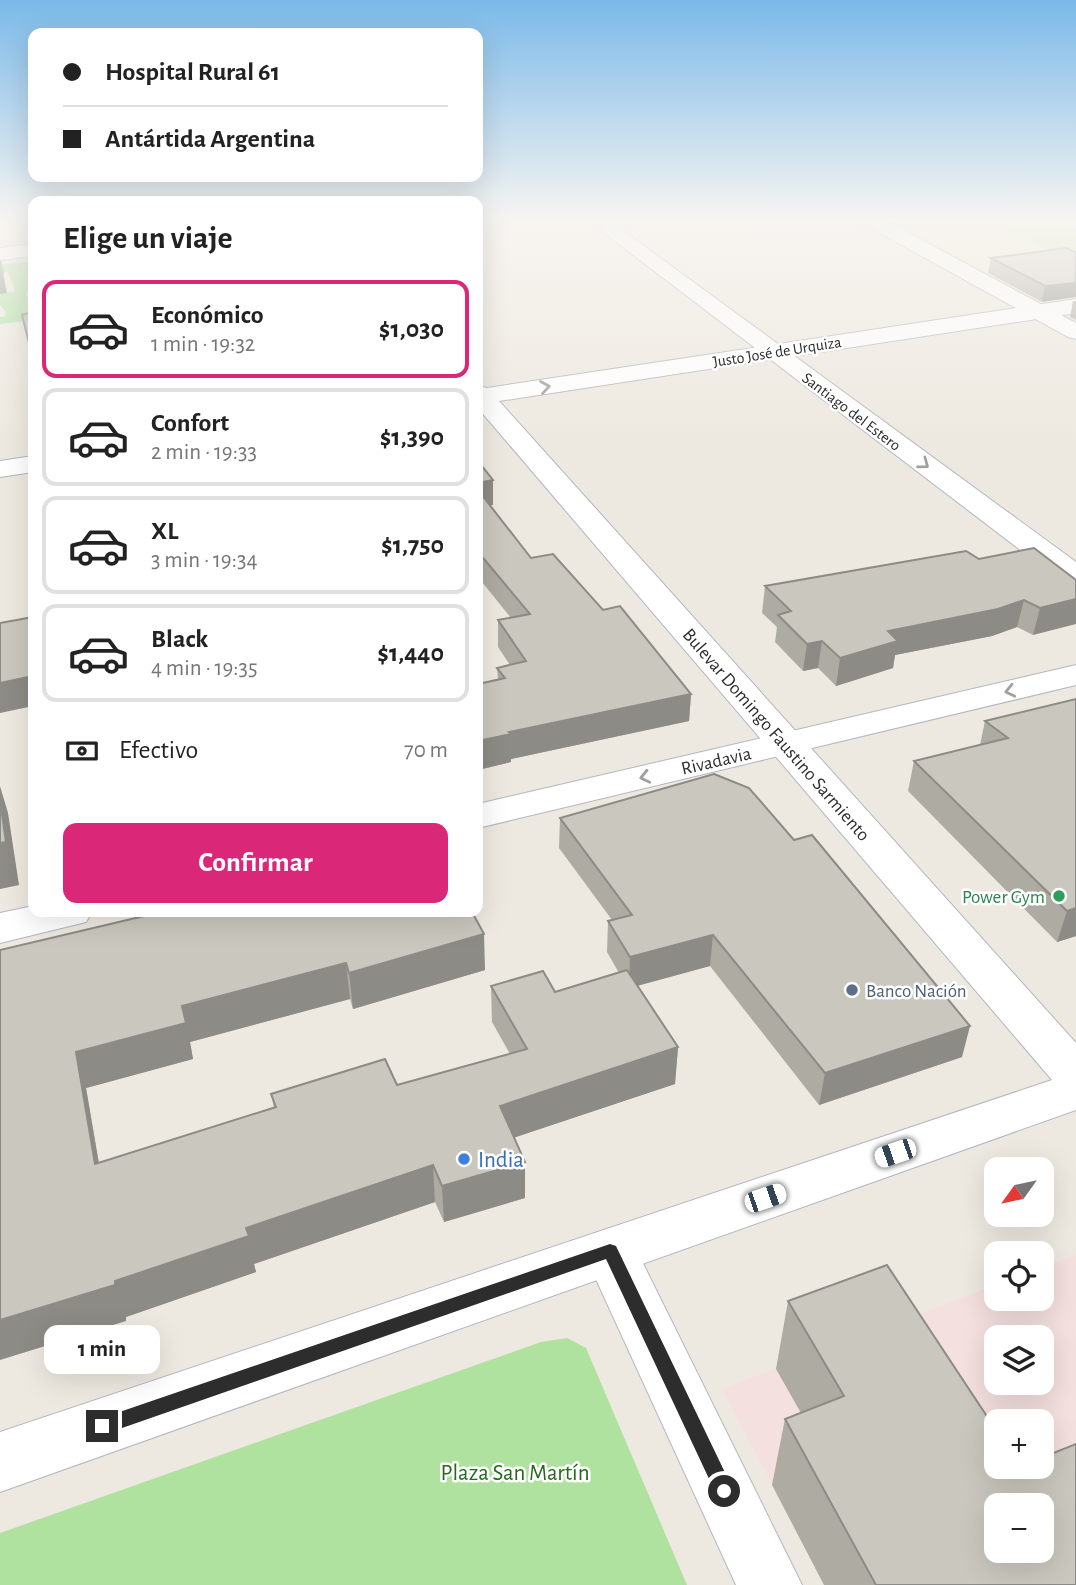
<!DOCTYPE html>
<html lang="es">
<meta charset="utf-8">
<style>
body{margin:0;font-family:"Alegreya Sans",sans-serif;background:#f6f6f6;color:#222;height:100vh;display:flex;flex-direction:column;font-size:26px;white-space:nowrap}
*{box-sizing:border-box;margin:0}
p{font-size:23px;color:#767676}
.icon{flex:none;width:38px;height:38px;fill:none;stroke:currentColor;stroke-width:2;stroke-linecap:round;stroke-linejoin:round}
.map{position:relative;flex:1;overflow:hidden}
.side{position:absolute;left:28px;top:196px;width:455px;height:721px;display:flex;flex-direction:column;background:#fff;border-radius:14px;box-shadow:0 7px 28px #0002}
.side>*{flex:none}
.guide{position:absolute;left:28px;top:28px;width:455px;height:154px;border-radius:14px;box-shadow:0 7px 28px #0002;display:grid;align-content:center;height:154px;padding:0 35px;background:#fff}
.needle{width:46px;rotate:237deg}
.controls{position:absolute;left:984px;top:1157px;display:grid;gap:14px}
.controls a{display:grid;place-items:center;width:70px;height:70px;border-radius:14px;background:#fff;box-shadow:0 7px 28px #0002;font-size:35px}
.end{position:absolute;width:32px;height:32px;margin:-16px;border:9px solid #2d2d2d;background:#fff;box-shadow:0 0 0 4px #fff}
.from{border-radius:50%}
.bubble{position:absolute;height:49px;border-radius:14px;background:#fff;box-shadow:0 7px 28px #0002;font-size:23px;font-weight:700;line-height:49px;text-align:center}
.car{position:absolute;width:21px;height:42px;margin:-21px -10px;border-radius:9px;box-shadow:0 0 5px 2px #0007;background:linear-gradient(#fff 24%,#345 0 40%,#fff 0 76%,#345 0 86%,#fff 0)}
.guide b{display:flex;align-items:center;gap:24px;height:66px;font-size:26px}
.guide b+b{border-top:2px solid #e0e0e0}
.guide i{width:18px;height:18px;background:#222}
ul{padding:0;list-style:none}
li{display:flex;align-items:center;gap:21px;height:98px;margin:0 14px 10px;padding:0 21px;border:4px solid #e0e0e0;border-radius:14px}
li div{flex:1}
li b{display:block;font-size:26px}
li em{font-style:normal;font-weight:700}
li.selected{border-color:#db2777}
li>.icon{width:63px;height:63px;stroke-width:1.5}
h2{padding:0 35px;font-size:32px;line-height:84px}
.pay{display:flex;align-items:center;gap:18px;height:77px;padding:0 35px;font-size:26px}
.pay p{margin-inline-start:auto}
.action{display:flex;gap:14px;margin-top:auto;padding:14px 35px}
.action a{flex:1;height:80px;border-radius:14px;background:#db2777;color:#fff;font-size:28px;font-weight:700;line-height:80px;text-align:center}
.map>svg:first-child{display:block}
</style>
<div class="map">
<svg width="1076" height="1585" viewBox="0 0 1076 1585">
<rect width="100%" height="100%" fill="#eee9e0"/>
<polygon fill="#eee8d1" points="884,219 1076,219 1076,291 1030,298"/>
<path fill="#f4e0de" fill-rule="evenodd" d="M1076,1255V1585H825L722,1389L996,1285V1298H1041V1268ZM996,1337H1041V1382H996ZM996,1421H1041V1466H996ZM996,1505H1041V1550H996Z"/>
<g fill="#afe29f">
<polygon points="33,262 33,291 26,292 31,309 33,309 33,320 0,324 0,317 5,316 6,312 0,305 0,294 15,291 8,272 3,272 1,264"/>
<polygon points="567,1338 586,1348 687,1585 0,1585 0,1533 541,1342"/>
</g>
<polygon fill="#c0e99b" points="1024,219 1055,219 1076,228 1076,260 1071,261 993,223"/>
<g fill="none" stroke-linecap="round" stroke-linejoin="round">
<defs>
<g id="minor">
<polygon points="586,219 607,219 1076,562 1076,586 1065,584"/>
<polygon points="859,219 883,219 1076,323 1076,339 1068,337 862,223"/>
<polygon points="33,244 33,256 0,260 0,248"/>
<polygon points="1076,665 1076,685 478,828 478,804"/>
<polygon points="33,906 33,912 92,912 86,922 0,943 0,913"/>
<polygon points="610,1228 629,1235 802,1585 736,1585 583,1251 591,1235"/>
</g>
<g id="tertiary">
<polygon points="1076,299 1076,313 499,401 1076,1043 1076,1110 0,1492 0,1432 1052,1080 478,408 478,386 487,388"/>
<polygon points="33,456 33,472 0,477 0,461"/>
</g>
</defs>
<use href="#minor" stroke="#b3b5c0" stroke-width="2"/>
<use href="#tertiary" stroke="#b3b5c0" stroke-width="2"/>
<use href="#minor" fill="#fff" fill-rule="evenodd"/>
<use href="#tertiary" fill="#fff" fill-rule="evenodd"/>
</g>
<g fill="#aeaba3">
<polygon points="1066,248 1042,302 988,273 991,258"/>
<polygon points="1073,301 1076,301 1076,320 1070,317"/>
<polygon points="478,461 493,505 490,505 531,558 603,610 691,694 689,721 511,759 511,762 478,770 478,684 498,679 497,668 510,665 498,647 498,620 511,618 478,577"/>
<polygon points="1076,580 1033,635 1017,627 992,636 895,655 893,668 836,686 818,668 803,671 775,642 777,627 762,613 765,586"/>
<polygon points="1076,699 1076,936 1057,942 908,791 914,761 980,745 985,721"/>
<polygon points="560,818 962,1057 819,1105 710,966 637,986 678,1047 675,1084 514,1137 525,1162 525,1198 444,1222 435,1202 254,1264 256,1272 126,1317 126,1321 0,950 485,970 353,1009 350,999 190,1042 193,1059 86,1088 99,1163 274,1108 271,1094 397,1085 510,1054 492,1022 491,986 555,992 619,973 607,952 608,921 612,920 559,848"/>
<polygon points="788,1301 1076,1585 824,1585 772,1485 785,1419 801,1413 776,1369"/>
</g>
<g fill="#8d8b85">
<polygon points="0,273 3,273 7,293 0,294"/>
<polygon points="1076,283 1076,297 1042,302 1045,286"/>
<polygon points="493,480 493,505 478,507 478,483"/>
<polygon points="1076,599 1076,624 1033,635 1040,608"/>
<polygon points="1024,600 1017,627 992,636 895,655 893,668 836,686 840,658 888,631"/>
<polygon points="822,641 818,668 803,671 807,644"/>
<polygon points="33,676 33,706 0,713 0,683"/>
<polygon points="691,694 689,721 511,759 511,762 478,770 478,741 509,732"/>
<polygon points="0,786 8,813 19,885 0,889"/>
<polygon points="1076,908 1076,936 1057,942 1067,911"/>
<polygon points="484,934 485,970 353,1009 349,973"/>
<polygon points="713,935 710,966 629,988 630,957"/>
<polygon points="346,963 350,999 190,1042 193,1059 86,1088 105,1200 95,1164 76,1052 182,1006"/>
<polygon points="970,1026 962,1057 819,1105 825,1073"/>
<polygon points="678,1047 675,1084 501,1142 500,1106"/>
<polygon points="525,1162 525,1198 444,1222 442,1186"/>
<polygon points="433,1165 435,1202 254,1264 256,1272 126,1317 126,1321 0,1360 0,1320 115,1281 246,1228"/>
</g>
<g fill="#cac7be" stroke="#8d8b85" stroke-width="2" fill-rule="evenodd">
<polygon points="1066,248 1076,252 1076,283 1045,286 991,258"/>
<polygon points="0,261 3,273 0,273"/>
<polygon points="33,312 33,359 22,315"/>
<polygon points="478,461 493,480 478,483"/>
<polygon points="478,490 531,558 553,554 603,610 620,606 691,694 509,732 511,734 478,741 478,684 505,678 497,668 526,661 498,620 530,614 478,552"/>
<polygon points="1034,548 1076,580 1076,599 1040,608 1024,600 998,609 888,631 898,641 840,658 822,641 807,644 778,615 791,611 765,586 966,551 979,559"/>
<polygon points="33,617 33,676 0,683 0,623"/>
<polygon points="1076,699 1076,908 1067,911 914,761 1008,738 985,721"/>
<polygon points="714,774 749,788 794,840 812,835 970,1026 825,1073 713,935 630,957 608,921 632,915 560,818"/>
<polygon points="0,800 6,842 0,843"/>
<polygon points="161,912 472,912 484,934 349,973 346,963 182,1006 186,1023 76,1052 95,1164 276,1107 271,1094 385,1059 397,1085 527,1049 491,986 543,971 555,992 627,970 678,1047 500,1106 525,1162 442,1186 433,1165 246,1228 249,1236 115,1281 115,1285 0,1320 0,950"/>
<path d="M887,1265L996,1430V1466H1041V1458L1076,1444V1585H876L785,1419L844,1396L788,1301ZM996,1505H1041V1550H996Z"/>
</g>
<defs><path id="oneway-chevron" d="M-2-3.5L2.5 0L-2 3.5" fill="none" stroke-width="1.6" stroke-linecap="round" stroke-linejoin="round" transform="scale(1.75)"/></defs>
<g stroke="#a0a0a0">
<use href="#oneway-chevron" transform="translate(545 387) rotate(-9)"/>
<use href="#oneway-chevron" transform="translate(924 464) rotate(37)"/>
<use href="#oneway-chevron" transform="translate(1010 691) rotate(167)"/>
<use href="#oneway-chevron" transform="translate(645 777) rotate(167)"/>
</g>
<linearGradient id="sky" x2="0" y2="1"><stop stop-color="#7bb9e9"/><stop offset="0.5" stop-color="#f7f5f1"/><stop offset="1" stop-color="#f7f5f1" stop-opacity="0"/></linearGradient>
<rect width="1076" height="441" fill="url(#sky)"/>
<polygon fill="#2d2d2d" points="610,1244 616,1246 731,1485 734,1491 731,1498 724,1500 718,1498 606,1259 102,1435 95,1432 93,1426 95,1420 102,1418"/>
<circle fill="#2e9e5b" stroke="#fff" stroke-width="2.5" cx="1059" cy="896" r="7"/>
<circle fill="#5c6f8a" stroke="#fff" stroke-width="2.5" cx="852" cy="990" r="7"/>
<circle fill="#3f7fe0" stroke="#fff" stroke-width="2.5" cx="464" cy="1159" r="7"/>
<g text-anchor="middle" stroke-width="5" stroke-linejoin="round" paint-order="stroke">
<g font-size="16" fill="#2d2d2d" stroke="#fff">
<text transform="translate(777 351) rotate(-9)" y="6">Justo José de Urquiza</text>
<text transform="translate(852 411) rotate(37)" y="6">Santiago del Estero</text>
</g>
<g font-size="19" fill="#2d2d2d" stroke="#fff">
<text transform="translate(777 734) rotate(49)" y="7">Bulevar Domingo Faustino Sarmiento</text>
<text transform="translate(716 760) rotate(-13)" y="7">Rivadavia</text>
</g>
<g font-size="19" fill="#27864d" stroke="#fff" text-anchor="end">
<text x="1045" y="903">Power Gym</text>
</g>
<g font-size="19" fill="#4e5e75" stroke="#fff" text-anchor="start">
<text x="866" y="997">Banco Nación</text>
</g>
<g font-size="23" fill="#366cbe" stroke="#fff" text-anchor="start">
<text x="478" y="1167">India</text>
</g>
<g font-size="23" fill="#256a1d" stroke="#fff">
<text x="515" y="1480">Plaza San Martín</text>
</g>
</g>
</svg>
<div class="controls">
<a><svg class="needle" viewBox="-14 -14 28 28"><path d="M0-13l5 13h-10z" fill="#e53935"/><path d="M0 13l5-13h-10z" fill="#767676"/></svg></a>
<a><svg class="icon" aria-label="locate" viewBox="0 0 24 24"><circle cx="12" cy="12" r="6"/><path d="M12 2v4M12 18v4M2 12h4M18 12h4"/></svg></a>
<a><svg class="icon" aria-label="layers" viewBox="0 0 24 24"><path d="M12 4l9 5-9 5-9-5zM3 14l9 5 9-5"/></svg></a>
<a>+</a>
<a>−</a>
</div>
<i class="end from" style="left:724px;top:1491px"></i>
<i class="end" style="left:102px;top:1426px"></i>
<div class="bubble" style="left:44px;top:1325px;width:116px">1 min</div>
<i class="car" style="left:895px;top:1153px;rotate:251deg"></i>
<i class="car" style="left:765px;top:1198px;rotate:71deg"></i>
<div class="guide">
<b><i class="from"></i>Hospital Rural 61</b>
<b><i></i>Antártida Argentina</b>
</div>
<section class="side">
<h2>Elige un viaje</h2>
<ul>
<li class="selected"><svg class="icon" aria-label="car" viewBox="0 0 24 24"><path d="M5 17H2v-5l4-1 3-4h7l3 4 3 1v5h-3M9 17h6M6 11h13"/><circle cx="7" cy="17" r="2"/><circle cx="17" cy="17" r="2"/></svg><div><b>Económico</b><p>1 min · 19:32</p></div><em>$1,030</em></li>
<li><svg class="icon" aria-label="car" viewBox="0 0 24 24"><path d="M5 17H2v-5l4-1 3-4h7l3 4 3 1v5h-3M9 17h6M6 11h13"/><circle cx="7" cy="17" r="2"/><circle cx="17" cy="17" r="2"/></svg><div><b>Confort</b><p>2 min · 19:33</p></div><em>$1,390</em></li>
<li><svg class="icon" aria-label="car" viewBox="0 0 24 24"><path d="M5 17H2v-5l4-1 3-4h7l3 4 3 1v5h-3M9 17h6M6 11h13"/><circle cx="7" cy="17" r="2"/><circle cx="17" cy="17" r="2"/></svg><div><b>XL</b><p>3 min · 19:34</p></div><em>$1,750</em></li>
<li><svg class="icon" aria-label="car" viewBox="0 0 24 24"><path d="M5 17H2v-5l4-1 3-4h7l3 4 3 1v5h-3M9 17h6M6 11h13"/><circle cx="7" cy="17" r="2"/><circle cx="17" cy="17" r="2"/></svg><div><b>Black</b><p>4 min · 19:35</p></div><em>$1,440</em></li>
</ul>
<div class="pay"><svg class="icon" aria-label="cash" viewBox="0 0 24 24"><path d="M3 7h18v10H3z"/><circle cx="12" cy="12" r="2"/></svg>Efectivo<p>70 m</p></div>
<div class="action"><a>Confirmar</a></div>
</section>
</div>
